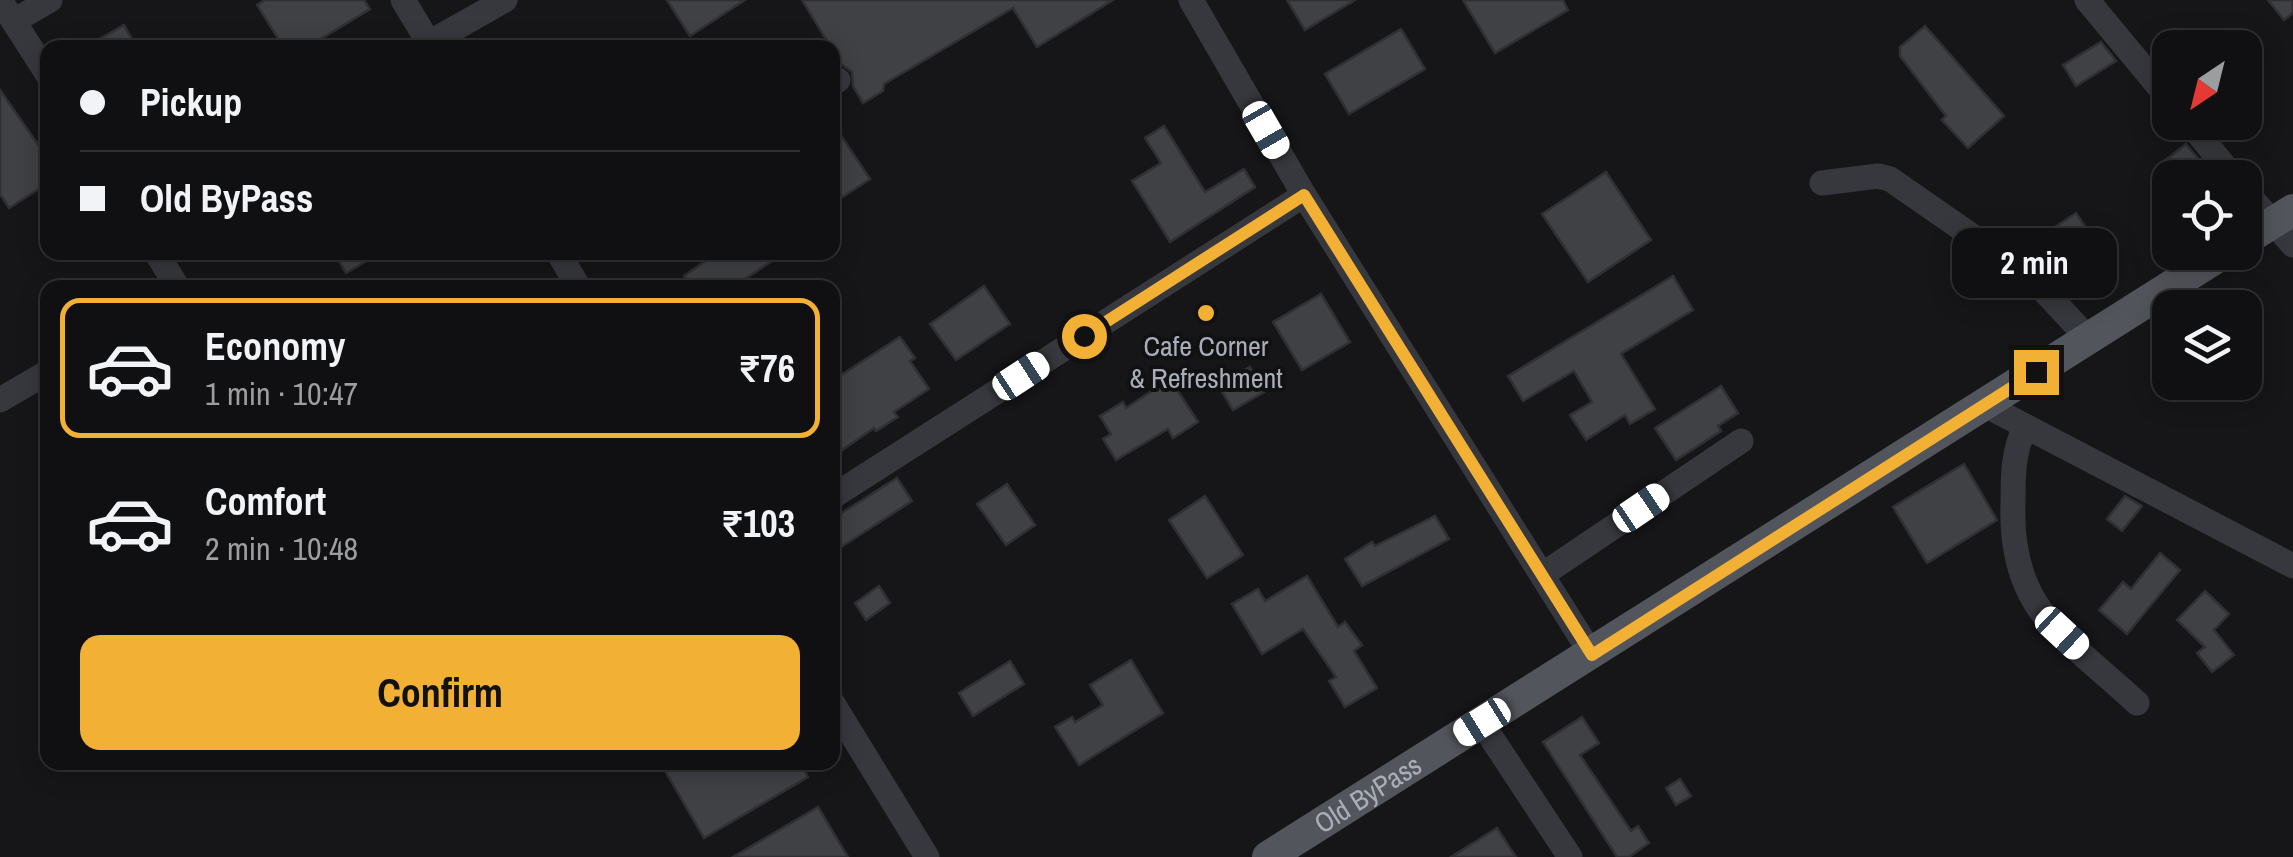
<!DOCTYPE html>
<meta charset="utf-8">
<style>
body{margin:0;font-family:"Archivo Narrow",sans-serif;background:#19191b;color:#f1f3f6;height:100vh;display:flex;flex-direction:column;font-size:38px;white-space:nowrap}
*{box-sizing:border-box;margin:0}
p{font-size:32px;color:#9c9d9f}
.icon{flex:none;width:55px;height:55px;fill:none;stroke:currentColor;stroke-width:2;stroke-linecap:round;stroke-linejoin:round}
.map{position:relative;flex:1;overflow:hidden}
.panel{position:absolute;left:40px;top:280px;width:800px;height:490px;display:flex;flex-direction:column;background:#101012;border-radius:20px;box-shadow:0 5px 25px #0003,0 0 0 2px #303032}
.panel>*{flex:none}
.top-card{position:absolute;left:40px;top:40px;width:800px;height:220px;border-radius:20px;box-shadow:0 5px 25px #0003,0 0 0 2px #303032;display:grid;align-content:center;height:220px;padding:0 40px;background:#101012}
.needle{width:65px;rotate:215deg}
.fabs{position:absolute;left:2152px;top:30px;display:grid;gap:20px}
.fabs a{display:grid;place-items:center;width:110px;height:110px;border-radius:20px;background:#101012;box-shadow:0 5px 25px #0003,0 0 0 2px #303032;font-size:50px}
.end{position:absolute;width:45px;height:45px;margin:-22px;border:12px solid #f2b134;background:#111;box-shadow:0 0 0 5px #111}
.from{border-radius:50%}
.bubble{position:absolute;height:70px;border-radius:20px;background:#101012;box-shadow:0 5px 25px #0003,0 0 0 2px #303032;font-size:32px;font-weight:800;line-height:70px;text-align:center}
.car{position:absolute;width:30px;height:60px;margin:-30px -15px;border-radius:12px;box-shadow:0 0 8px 2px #0007;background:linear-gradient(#fff 24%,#345 0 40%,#fff 0 76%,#345 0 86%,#fff 0)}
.top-card b{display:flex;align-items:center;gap:35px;height:95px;font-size:38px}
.top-card b+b{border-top:2px solid #303032}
.top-card i{width:25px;height:25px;background:#f1f3f6}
ul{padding:18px 0 0;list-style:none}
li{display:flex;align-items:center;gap:30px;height:140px;margin:0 20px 15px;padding:0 20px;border:5px solid transparent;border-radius:20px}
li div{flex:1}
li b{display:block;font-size:38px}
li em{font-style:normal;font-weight:800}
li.current{border-color:#f2b134}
li>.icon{width:90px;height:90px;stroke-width:1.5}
.action{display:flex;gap:20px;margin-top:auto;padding:20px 40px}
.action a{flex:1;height:115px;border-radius:20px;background:#f2b134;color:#111;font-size:40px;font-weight:800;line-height:115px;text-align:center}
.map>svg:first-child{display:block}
</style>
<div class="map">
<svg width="2293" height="857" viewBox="0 0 2293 857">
<rect width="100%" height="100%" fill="#161618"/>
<g fill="#404145" stroke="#303034" stroke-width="2.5">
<polygon points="265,0 364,0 370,9 306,48 284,48 257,5"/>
<polygon points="667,0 745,0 690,36"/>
<polygon points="802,0 1113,0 1037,47 1013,8 884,84 883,91 863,103 853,86 852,72 841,64"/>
<polygon points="1287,0 1355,0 1305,30"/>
<polygon points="1463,0 1563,0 1568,10 1495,53"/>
<polygon points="2268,0 2293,0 2293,13 2284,20"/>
<polygon points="124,25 137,48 84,48"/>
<polygon points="1925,26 2004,116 1968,148 1942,120 1946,116 1900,56 1900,47"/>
<polygon points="1401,29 1425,69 1349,114 1325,74"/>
<polygon points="2101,42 2116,61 2076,86 2063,65"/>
<polygon points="0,90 48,159 48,183 9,208 0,194"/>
<polygon points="832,122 870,179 832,204"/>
<polygon points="1164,126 1205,192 1244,169 1255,187 1170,242 1132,181 1161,163 1145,138"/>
<polygon points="2186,144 2200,161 2179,178 2174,178 2162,163"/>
<polygon points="1606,172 1651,240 1588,282 1542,214"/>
<polygon points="2076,213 2090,234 2057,256 2043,235"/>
<polygon points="334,252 382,252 346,273"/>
<polygon points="718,252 786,252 731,288 692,288 684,276"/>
<polygon points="1673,276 1693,310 1621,354 1655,409 1630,424 1625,415 1586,440 1570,415 1592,402 1574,371 1523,401 1508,376"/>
<polygon points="984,286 1010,324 956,360 930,324"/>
<polygon points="1321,294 1350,342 1302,370 1273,322"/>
<polygon points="900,337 915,358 910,361 929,389 894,412 898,417 876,431 874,428 832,457 832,433 839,428 832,418 832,381"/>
<polygon points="1250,367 1264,392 1233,410 1218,385"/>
<polygon points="1170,379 1198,422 1173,438 1168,429 1116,460 1103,439 1111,434 1100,416 1123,402 1126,408"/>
<polygon points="1721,386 1738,413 1718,426 1721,431 1676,460 1655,428"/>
<polygon points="1964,464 1997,520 1927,563 1893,507"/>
<polygon points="897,478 912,501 832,553 832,519"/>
<polygon points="1007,484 1035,525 1006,545 977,504"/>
<polygon points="1205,496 1243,555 1207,578 1169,520"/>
<polygon points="2125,496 2142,506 2122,531 2107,519"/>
<polygon points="1435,516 1449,539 1362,586 1345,559 1372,542 1375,546"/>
<polygon points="2160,553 2180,570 2127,634 2099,610 2123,582 2131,589"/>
<polygon points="1307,576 1338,627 1345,622 1362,645 1354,651 1377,688 1345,707 1329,681 1336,677 1303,629 1262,654 1232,604 1258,589 1265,601"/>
<polygon points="879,586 890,603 866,620 855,603"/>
<polygon points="2205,591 2229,614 2214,630 2234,655 2212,672 2197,653 2205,647 2177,620"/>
<polygon points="1131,660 1163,713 1079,765 1055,727 1072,717 1075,722 1103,705 1090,685"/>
<polygon points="1010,661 1024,684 973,716 959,693"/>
<polygon points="1582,717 1599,743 1580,755 1631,831 1638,826 1649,843 1629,857 1617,857 1543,742"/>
<polygon points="660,762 799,762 808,777 704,838"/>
<polygon points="1680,779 1691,796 1676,805 1666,788"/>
<polygon points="818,807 848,857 733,857"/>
<polygon points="1497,828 1516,857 1451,857"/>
</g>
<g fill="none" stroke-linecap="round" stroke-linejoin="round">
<g stroke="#37383d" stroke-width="25">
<polyline points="0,0 48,75"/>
<polyline points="403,0 432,48"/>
<polyline points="1191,0 1304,195 1592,655"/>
<polyline points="2087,0 2170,100"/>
<polyline points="14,21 50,0"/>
<polyline points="429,43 505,0"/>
<polyline points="832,83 838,80"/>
<polyline points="2189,122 2234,178"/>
<polyline points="1822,183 1878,176 1890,179 2031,277 2088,338"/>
<polyline points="2245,191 2293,245"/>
<polyline points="156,252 178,288"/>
<polyline points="558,252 579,288"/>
<polyline points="0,400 48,372"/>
<polyline points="1985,405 2293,566"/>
<path d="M2025,427C2013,452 2013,475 2013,503C2009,611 2065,636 2137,703"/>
<polyline points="832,497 1304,195"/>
<polyline points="1542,575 1741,441"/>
<polyline points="832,702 927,857"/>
<polyline points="1481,722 1570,857"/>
</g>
<g stroke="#53555c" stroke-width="32">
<polyline points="2245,240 2293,210"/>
<path id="s1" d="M1268,857L2225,252"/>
</g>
</g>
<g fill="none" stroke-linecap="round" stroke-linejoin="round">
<polyline stroke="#f2b134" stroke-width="12" points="1084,336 1304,195 1592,655 2036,372"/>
</g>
<circle fill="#f2b134" stroke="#111113" stroke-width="4" cx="1206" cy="313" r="10"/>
<g text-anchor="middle" stroke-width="8" stroke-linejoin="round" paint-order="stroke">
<g font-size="28" fill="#a8adb8" stroke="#111113">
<text x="1206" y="356">Cafe Corner<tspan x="1206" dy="32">&amp; Refreshment</tspan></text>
</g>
<g font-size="28" fill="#a8adb8" stroke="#111113">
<text dy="10" stroke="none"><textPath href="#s1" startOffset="118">Old ByPass</textPath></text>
</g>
</g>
</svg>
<div class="fabs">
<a><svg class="needle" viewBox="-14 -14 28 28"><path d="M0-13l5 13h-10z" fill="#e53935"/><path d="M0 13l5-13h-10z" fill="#9c9d9f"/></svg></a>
<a><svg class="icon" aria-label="locate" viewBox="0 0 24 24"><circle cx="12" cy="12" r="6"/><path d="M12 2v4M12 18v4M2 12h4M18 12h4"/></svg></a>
<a><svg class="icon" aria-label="layers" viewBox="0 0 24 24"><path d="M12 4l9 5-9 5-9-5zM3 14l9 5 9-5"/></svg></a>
</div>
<i class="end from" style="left:1084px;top:336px"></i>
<i class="end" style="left:2036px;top:372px"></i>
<div class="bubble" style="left:1952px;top:228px;width:165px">2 min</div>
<i class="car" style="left:1266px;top:130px;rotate:150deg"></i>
<i class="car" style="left:1021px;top:376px;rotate:57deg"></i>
<i class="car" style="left:1641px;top:508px;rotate:56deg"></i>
<i class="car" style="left:2062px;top:633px;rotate:133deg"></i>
<i class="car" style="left:1482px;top:722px;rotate:238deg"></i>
<div class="top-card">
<b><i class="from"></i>Pickup</b>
<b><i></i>Old ByPass</b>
</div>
<section class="panel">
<ul>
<li class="current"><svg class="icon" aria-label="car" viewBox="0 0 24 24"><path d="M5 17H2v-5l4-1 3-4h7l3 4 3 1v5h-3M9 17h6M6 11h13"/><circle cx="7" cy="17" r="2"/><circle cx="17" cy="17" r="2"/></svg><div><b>Economy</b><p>1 min · 10:47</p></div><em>₹76</em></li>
<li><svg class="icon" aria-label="car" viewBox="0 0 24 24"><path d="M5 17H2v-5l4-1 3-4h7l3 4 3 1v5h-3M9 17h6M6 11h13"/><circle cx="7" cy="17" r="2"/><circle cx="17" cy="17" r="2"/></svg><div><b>Comfort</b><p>2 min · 10:48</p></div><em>₹103</em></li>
</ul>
<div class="action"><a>Confirm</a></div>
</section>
</div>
